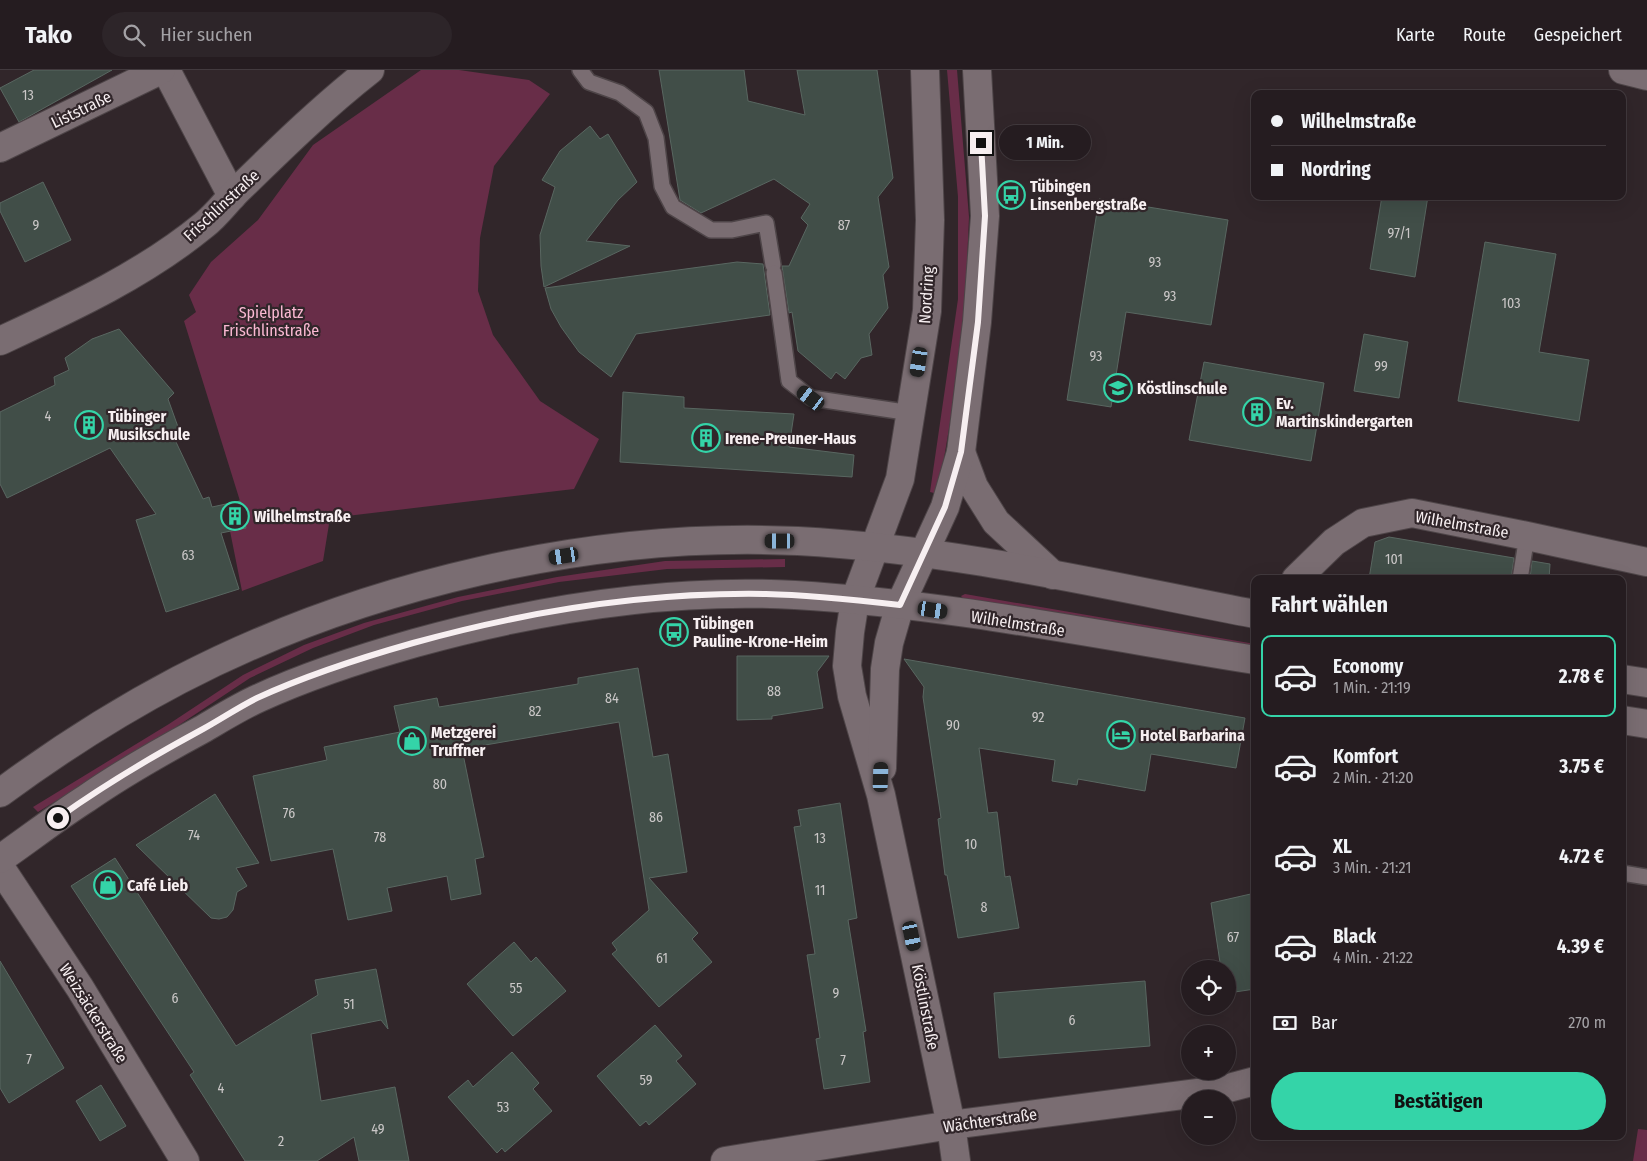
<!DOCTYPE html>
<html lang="de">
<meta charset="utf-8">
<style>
body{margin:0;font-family:"Fira Sans Condensed",sans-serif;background:#2d2529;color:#f1f3f6;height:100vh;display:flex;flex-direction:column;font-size:19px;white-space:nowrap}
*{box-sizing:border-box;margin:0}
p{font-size:16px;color:#a3a1a5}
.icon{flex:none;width:28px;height:28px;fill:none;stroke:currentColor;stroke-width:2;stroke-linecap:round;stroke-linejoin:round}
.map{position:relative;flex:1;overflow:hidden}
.drawer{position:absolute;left:1251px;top:505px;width:375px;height:565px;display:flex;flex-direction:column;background:#251c20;border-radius:10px;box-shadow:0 5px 20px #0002,0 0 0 1px #423a3e}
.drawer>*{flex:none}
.top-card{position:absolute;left:1251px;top:20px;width:375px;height:110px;border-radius:10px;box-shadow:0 5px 20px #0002,0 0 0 1px #423a3e;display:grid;align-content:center;height:110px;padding:0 20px;background:#251c20}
.fabs{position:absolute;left:1181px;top:890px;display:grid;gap:10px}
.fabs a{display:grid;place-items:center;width:55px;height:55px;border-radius:50%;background:#251c20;box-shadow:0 5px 20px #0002,0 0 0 1px #423a3e;font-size:25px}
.end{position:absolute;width:22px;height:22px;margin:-11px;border:6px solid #f7eff1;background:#111;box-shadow:0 0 0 2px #111}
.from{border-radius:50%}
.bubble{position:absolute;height:35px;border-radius:18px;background:#251c20;box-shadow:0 5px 20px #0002,0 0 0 1px #423a3e;font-size:16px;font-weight:700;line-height:35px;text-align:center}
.car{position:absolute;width:15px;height:30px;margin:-15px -8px;border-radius:6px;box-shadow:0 0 4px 1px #0007;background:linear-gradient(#222 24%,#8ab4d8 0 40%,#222 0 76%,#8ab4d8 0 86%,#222 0)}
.top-card b{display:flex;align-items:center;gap:18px;height:48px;font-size:19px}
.top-card b+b{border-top:1px solid #423a3e}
.top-card i{width:12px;height:12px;background:#f1f3f6}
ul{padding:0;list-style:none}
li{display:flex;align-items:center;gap:15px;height:82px;margin:0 10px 8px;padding:0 10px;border:2px solid transparent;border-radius:10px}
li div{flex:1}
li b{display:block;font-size:19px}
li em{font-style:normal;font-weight:700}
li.active{border-color:#34d4a8}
li>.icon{width:45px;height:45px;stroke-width:1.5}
h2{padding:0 20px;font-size:22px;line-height:60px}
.pay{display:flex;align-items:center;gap:12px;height:55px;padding:0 20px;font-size:19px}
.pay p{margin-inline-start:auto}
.button{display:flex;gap:10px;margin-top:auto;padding:10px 20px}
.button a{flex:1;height:58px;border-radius:30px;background:#34d4a8;color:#111;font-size:20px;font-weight:700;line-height:58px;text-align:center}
header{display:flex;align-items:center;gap:30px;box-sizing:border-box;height:70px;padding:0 25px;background:#251c20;border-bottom:1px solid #423a3e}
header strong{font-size:24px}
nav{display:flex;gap:28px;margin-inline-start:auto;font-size:18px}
.search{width:350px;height:45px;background:#2d2529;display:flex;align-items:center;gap:12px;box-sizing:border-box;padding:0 18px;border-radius:28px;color:#a3a1a5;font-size:19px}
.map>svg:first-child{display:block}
</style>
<header>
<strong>Tako</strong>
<div class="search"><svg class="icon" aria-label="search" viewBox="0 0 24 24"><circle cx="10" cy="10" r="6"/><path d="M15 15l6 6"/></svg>Hier suchen</div>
<nav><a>Karte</a><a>Route</a><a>Gespeichert</a></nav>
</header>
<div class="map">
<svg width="1647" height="1091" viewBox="0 0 1647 1091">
<rect width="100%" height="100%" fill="#31262a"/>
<g fill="#682d48">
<polygon points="421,0 459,0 529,10 550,24 494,96 480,168 478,221 493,265 540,331 599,369 574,419 330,448 323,491 242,521 230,461 246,457 240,431 184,251 196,242 189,225 211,192 258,150 313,75"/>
<polygon points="947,0 957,0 969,147 966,216 960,293 938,424 930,422 958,229 958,127"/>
<polygon points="785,489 785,497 667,499 559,512 462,531 374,555 313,578 250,608 173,659 38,742 33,737 169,654 243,605 304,575 364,553 458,527 557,507 665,491"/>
<polygon points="965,524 1255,574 1255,580 966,532 961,526"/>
<polygon points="1638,1059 1647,1060 1647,1091 1633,1091"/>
</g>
<g fill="#414e48" stroke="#596761">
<polygon points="34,0 112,0 19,52 0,18"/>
<polygon points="659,0 744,0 748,31 805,45 797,0 877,0 893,108 878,127 889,197 883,205 888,238 869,264 872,285 861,288 845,309 836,302 831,309 798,281 792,242 789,243 782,196 789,196 808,155 801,148 810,134 774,109 701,143 680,130"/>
<polygon points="590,56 600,69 608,64 637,112 618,130 586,171 630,176 544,217 541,196 540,165 555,117 542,110 560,81"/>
<polygon points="43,112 71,170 25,192 0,141 0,133"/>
<polygon points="1382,126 1428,126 1415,207 1370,199"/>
<polygon points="1099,129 1228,150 1211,255 1126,242 1111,337 1067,330"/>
<polygon points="1485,172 1556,184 1539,282 1589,290 1579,351 1458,331"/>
<polygon points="737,192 763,194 770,245 636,264 611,307 579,282 561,257 551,239 545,218"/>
<polygon points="119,259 174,323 168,329 182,368 176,372 203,429 209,427 212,437 240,431 246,458 221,463 239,519 166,542 136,450 156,444 110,378 7,428 0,414 0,342 55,315 54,307 69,300 65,288 92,269"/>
<polygon points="1364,264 1408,272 1399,328 1354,321"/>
<polygon points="1204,292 1324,313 1311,391 1189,370"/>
<polygon points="623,322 684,327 684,338 794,344 789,377 854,385 852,407 620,392"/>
<polygon points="1389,467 1514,488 1511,509 1369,509 1375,472"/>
<polygon points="1532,491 1550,494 1549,509 1530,509"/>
<polygon points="737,586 829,586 817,602 823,638 772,646 772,649 737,650"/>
<polygon points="904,589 1245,648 1236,698 1151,684 1145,721 1078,709 1077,715 1052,711 1055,690 979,678 988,743 997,742 1005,807 1010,806 1019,858 958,868 947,805 945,805 938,749 941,748 923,627 924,617"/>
<polygon points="638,598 653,687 668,684 687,802 649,808 698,863 692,869 712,892 659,937 612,884 617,880 612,873 649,840 619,652 462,679 484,787 475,789 481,824 451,830 447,806 387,818 392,841 348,850 333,779 271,791 253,706 327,690 324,677 400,662 394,636 437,628 439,637 578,614 578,608"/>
<polygon points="215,724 259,793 236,798 247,816 237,822 233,840 227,847 219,849 211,848 136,775"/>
<polygon points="840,733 857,848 848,850 866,961 863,962 870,1012 824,1019 816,969 820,968 807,885 815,884 794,757 801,756 798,740"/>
<polygon points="115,788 236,976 318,925 315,910 376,899 388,959 381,950 311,964 321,1031 395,1017 409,1091 359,1091 354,1067 317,1091 245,1091 190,1005 194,1002 71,816"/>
<polygon points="1255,823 1255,919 1228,923 1228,899 1221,899 1211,833"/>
<polygon points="514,872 531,892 536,887 566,921 513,966 467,914"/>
<polygon points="0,891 64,998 9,1033 0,1018"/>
<polygon points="1145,911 1150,976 999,988 994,923"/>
<polygon points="655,955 682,986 676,991 696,1014 649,1055 646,1051 640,1056 597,1006"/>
<polygon points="512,982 539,1013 533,1019 552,1041 505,1082 502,1078 497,1083 448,1027 468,1010 473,1017"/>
<polygon points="101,1015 126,1056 100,1071 76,1031"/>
</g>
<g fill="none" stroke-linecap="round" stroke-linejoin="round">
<defs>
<g id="lane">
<polyline points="580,0 589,12 620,23 646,42 656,68 662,116 673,137 711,160 732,160 766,153 773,195"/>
<polyline points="774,203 789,311 811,328 911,343"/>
<polyline points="1520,509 1527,466"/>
<polyline points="1622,803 1647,807"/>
</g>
<g id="street">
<polyline points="166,0 232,126"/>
<polyline points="1623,0 1647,6"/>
<polyline points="0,78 161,0"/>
<path d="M0,271C71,238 143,205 204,155C218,144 228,129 241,117C283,76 324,36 370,0"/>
<polyline points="1296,509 1334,472 1363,453 1412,443 1527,466 1647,492"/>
<polyline points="855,530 850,562 847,596 852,626 881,725 951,1055 956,1091"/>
<polyline points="882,698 885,599 889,573 900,535"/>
<polyline points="0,797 80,918 185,1091"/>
<polyline points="725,1091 951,1055 1221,1020 1255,1011"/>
</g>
<g id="secondary">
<polyline points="961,382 974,417 996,452 1053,505"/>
<polyline points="855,530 900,409 927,241 930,150 925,0"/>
<polyline points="900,535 945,437 961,382 977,252 985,146 977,0"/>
<polyline points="1622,609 1647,613"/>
<polyline points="1622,650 1647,654"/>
<path d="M0,723C57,681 116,643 179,610C362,515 592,461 798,471C952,479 1104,515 1255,544"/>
<path d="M0,789C29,769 57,747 87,728C123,703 162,681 201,660C220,649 239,637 259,628C309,605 362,588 415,573C538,539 667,518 795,525C948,534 1104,566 1255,590"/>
</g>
</defs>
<use href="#lane" stroke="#4e4548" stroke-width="18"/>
<use href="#street" stroke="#4e4548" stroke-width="30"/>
<use href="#secondary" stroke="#4e4548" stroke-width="30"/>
<use href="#lane" stroke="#7a6d72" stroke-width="15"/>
<use href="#street" stroke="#7a6d72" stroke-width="28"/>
<use href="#secondary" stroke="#7a6d72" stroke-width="28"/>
</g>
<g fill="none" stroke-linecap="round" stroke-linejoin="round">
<path stroke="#f7eff1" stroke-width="6" d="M58,748C104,715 153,686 203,659C221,649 239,637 257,628C307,605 360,588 413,573C528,541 647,522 766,524C811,525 856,530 900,535L945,437L961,382L978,252L985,146L981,73"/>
</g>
<defs>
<symbol id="bus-ring" viewBox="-11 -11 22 22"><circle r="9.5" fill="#31262a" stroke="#34d4a8" stroke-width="1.5"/><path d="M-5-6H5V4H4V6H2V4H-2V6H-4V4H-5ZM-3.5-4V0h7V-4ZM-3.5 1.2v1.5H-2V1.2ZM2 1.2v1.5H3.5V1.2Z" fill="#34d4a8"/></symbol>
<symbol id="school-ring" viewBox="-11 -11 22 22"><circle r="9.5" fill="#31262a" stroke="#34d4a8" stroke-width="1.5"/><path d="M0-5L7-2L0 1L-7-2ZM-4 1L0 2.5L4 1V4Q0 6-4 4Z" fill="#34d4a8"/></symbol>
<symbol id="building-ring" viewBox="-11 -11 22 22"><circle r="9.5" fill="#31262a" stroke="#34d4a8" stroke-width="1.5"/><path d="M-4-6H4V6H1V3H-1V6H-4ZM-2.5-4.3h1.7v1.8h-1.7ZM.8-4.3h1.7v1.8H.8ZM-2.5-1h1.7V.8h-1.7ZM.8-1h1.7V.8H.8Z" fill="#34d4a8"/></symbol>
<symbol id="hotel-ring" viewBox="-11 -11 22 22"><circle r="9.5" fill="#31262a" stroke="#34d4a8" stroke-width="1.5"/><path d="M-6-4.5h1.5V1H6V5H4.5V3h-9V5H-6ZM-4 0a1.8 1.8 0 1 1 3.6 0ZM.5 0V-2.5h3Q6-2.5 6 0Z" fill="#34d4a8"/></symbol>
<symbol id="shop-ring" viewBox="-11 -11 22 22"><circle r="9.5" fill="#31262a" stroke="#34d4a8" stroke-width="1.5"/><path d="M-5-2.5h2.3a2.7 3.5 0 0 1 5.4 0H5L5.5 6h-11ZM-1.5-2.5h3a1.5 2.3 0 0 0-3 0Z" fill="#34d4a8"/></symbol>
</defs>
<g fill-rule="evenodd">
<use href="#bus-ring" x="995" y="109" width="32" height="32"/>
<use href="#school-ring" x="1102" y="302" width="32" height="32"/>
<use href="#building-ring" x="1241" y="326" width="32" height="32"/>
<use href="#building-ring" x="73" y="339" width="32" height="32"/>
<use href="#building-ring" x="690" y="352" width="32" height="32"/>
<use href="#building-ring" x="219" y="430" width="32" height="32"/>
<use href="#bus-ring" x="658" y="546" width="32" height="32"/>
<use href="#hotel-ring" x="1105" y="649" width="32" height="32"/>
<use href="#shop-ring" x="396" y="655" width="32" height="32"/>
<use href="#shop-ring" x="92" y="799" width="32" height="32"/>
</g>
<g text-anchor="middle" stroke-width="4.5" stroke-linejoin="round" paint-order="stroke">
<g font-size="14" fill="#cac7c7">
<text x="28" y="30">13</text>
<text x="36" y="160">9</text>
<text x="844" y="160">87</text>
<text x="1399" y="168">97/1</text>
<text x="1155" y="197">93</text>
<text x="1170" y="231">93</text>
<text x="1511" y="238">103</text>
<text x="1096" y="291">93</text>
<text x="1381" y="301">99</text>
<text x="48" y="351">4</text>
<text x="188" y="490">63</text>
<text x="1394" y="494">101</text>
<text x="774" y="626">88</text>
<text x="612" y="633">84</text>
<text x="535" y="646">82</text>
<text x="1038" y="652">92</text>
<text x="953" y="660">90</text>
<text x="440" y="719">80</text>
<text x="289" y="748">76</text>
<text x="656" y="752">86</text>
<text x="194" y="770">74</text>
<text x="380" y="772">78</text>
<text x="820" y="773">13</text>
<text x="971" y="779">10</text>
<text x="820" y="825">11</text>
<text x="984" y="842">8</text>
<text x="1233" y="872">67</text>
<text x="662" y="893">61</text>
<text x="516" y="923">55</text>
<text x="836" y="928">9</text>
<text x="175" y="933">6</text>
<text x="349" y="939">51</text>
<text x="1072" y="955">6</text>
<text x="29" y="994">7</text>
<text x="843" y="995">7</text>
<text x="646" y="1015">59</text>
<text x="221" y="1023">4</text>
<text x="503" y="1042">53</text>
<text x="378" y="1064">49</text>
<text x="281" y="1076">2</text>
</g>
<g font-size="16" fill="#f7eff1" stroke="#31262a">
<text transform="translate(81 39) rotate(-26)" y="6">Liststraße</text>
<text transform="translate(221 135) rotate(-43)" y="6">Frischlinstraße</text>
<text transform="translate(926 225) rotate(-86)" y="6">Nordring</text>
<text transform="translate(1462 454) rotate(10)" y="6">Wilhelmstraße</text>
<text transform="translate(1018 553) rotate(9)" y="6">Wilhelmstraße</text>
<text transform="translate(926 937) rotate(79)" y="6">Köstlinstraße</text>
<text transform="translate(94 943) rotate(58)" y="6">Weizsäckerstraße</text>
<text transform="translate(990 1050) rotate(-8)" y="6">Wächterstraße</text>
</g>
<g font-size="16" font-weight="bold" fill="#f7eff1" stroke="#31262a" text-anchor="start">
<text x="1030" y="122">Tübingen<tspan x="1030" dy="18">Linsenbergstraße</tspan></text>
<text x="1137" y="324">Köstlinschule</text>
<text x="1276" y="339">Ev.<tspan x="1276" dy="18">Martinskindergarten</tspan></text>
<text x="108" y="352">Tübinger<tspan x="108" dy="18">Musikschule</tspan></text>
<text x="725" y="374">Irene-Preuner-Haus</text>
<text x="254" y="452">Wilhelmstraße</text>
<text x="693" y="559">Tübingen<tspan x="693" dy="18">Pauline-Krone-Heim</tspan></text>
<text x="431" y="668">Metzgerei<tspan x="431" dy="18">Truffner</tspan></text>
<text x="1140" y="671">Hotel Barbarina</text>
<text x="127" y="821">Café Lieb</text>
</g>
<g font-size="16" fill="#fab8d2" stroke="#31262a">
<text x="271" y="248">Spielplatz<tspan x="271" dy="18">Frischlinstraße</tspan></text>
</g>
</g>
</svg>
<div class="fabs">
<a><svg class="icon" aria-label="locate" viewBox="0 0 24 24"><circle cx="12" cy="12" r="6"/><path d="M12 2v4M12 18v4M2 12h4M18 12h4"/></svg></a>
<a>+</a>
<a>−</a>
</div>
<i class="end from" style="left:58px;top:748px"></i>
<i class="end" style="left:981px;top:73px"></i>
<div class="bubble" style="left:999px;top:55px;width:92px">1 Min.</div>
<i class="car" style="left:919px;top:292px;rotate:189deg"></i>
<i class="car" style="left:811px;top:328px;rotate:307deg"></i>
<i class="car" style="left:780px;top:471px;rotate:270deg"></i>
<i class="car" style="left:564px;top:486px;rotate:261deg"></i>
<i class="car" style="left:933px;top:540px;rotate:99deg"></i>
<i class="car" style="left:881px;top:707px;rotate:2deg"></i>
<i class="car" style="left:912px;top:866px;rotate:168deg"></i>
<div class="top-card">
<b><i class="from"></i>Wilhelmstraße</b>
<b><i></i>Nordring</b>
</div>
<section class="drawer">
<h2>Fahrt wählen</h2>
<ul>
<li class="active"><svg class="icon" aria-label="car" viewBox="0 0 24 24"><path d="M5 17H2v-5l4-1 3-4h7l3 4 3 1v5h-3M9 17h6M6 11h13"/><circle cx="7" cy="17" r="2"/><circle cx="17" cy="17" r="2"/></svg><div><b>Economy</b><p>1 Min. · 21:19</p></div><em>2.78 €</em></li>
<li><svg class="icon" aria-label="car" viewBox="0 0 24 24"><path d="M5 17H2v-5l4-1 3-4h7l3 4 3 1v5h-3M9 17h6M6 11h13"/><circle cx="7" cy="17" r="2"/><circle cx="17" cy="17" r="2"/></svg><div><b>Komfort</b><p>2 Min. · 21:20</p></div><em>3.75 €</em></li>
<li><svg class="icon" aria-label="car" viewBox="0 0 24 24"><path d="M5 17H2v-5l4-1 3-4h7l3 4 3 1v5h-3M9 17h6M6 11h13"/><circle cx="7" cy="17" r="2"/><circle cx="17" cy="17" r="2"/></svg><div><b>XL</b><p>3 Min. · 21:21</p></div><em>4.72 €</em></li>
<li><svg class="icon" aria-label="car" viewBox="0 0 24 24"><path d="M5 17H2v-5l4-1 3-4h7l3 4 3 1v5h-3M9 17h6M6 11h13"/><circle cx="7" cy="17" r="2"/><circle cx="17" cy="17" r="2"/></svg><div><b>Black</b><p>4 Min. · 21:22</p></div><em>4.39 €</em></li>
</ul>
<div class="pay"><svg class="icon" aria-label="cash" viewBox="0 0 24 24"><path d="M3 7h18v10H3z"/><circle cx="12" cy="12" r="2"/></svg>Bar<p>270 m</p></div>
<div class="button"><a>Bestätigen</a></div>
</section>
</div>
